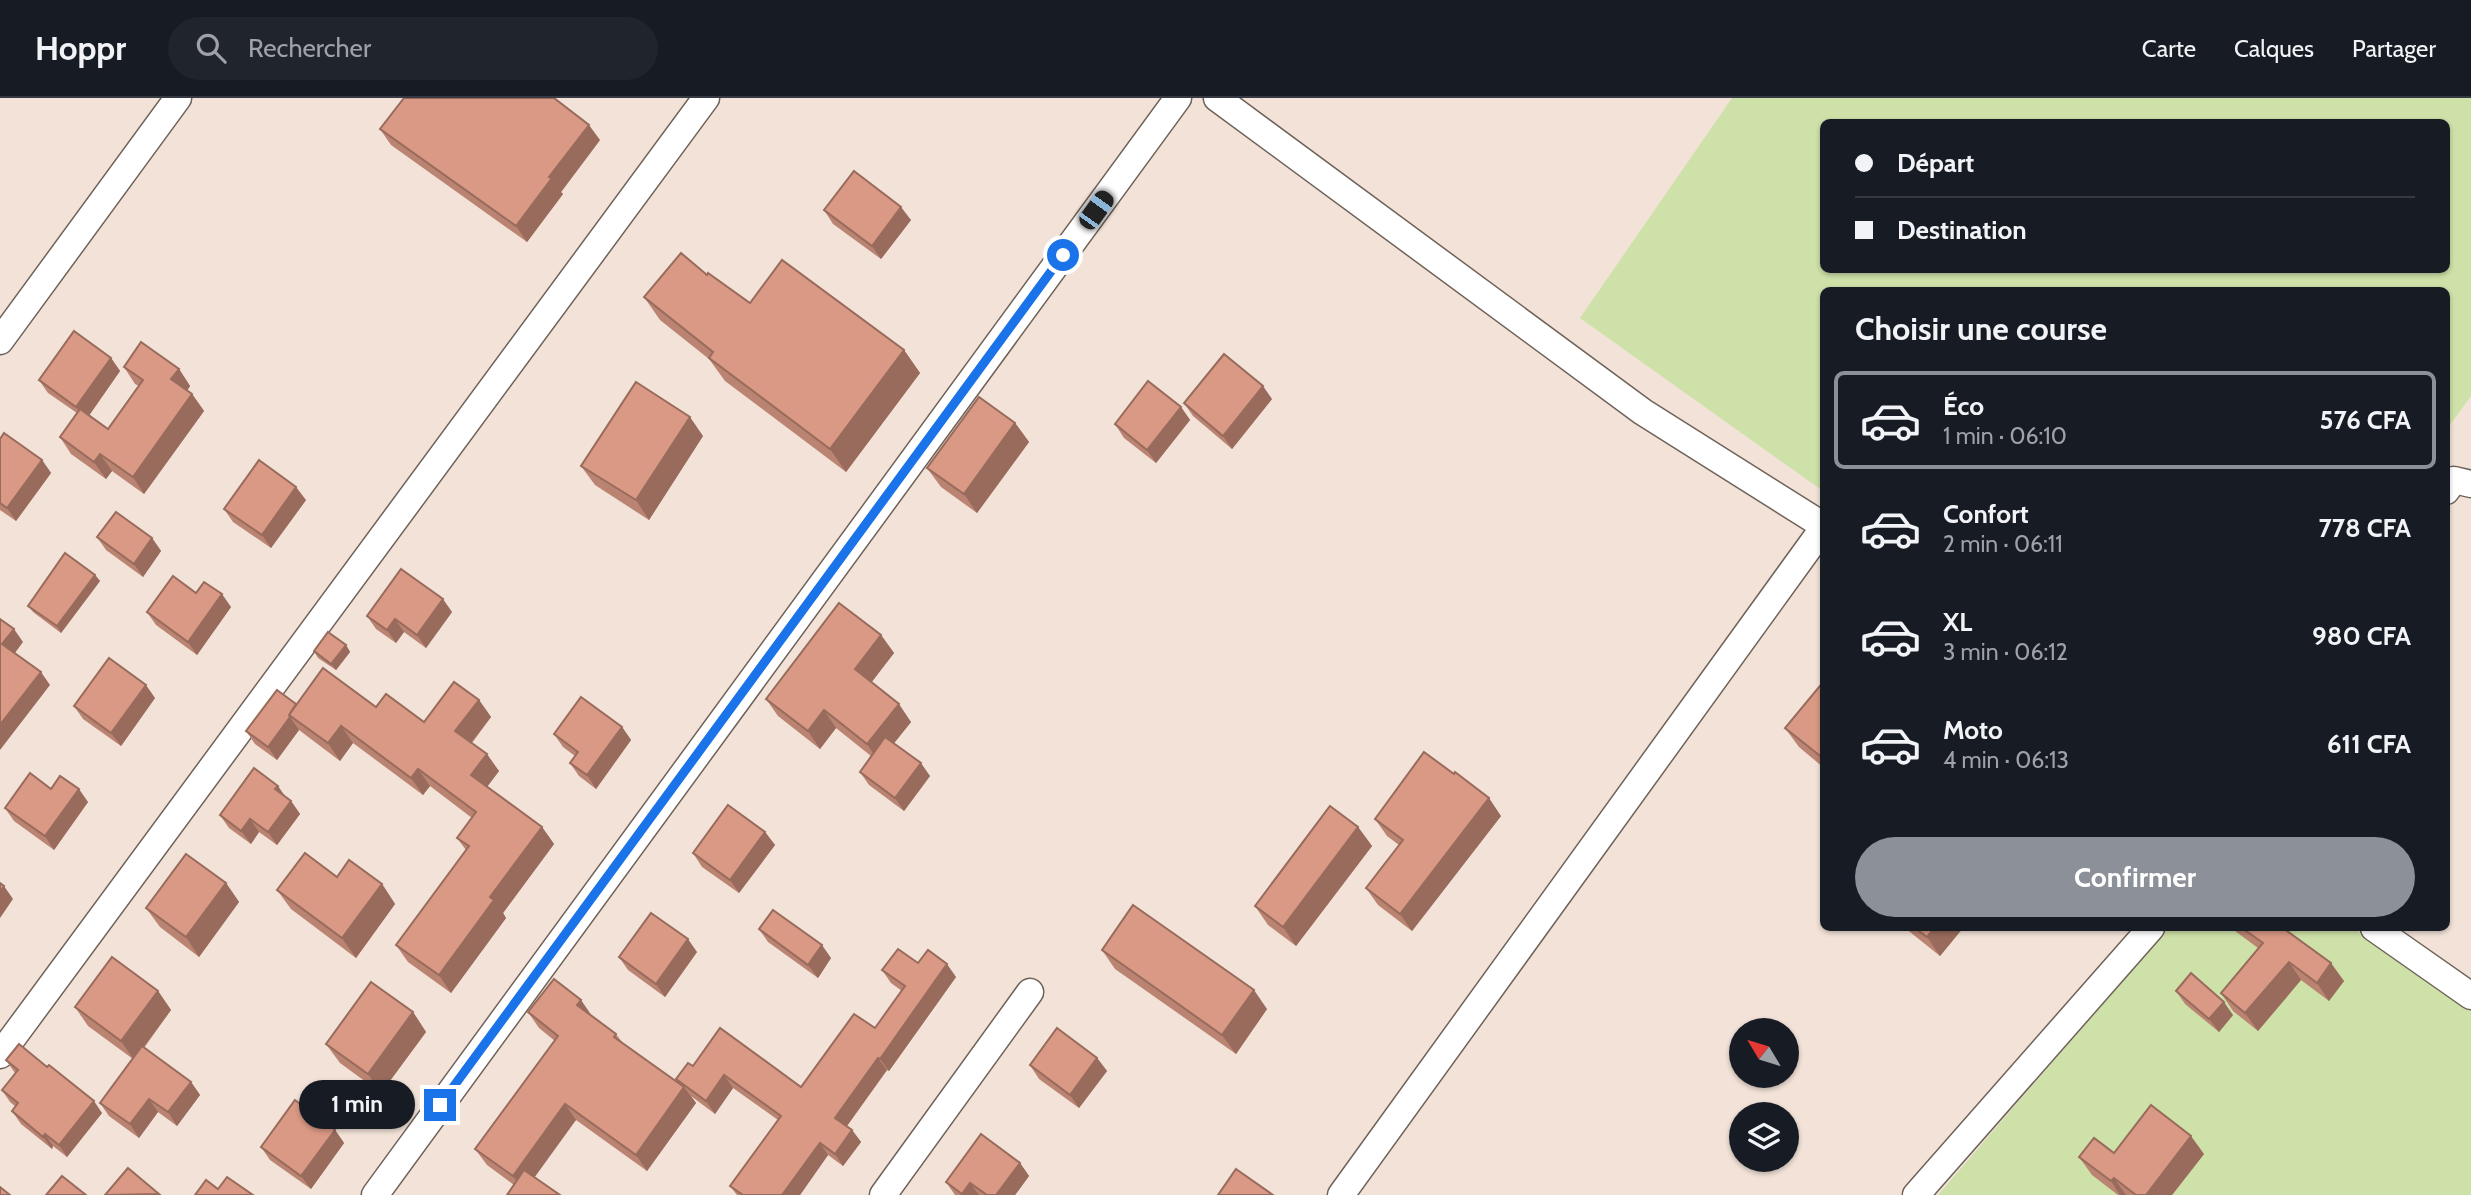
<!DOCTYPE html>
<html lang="fr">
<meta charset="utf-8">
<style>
body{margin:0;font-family:Cabin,sans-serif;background:#20242c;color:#f1f3f6;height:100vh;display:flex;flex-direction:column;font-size:26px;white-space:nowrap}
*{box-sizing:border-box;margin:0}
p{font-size:23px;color:#9ea1a6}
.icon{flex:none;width:38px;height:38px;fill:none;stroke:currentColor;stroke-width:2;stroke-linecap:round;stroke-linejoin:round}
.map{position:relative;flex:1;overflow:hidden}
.panel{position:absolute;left:1820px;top:189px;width:630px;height:644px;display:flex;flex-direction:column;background:#171b24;border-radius:10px;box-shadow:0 2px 5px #0004}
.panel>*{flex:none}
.hud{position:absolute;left:1820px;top:21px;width:630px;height:154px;border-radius:10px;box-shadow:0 2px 5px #0004;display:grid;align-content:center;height:154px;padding:0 35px;background:#171b24}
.needle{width:46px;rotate:308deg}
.buttons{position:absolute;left:1729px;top:920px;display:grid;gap:14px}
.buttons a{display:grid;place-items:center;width:70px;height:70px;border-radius:50%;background:#171b24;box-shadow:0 2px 5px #0004;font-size:35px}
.end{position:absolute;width:32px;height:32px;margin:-16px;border:9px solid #1a73e8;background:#fff;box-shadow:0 0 0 4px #fff}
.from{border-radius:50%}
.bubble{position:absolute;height:49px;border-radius:24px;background:#171b24;box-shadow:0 2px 5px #0004;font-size:23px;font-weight:700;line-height:49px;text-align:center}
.car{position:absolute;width:21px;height:42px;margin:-21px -10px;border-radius:9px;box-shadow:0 0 5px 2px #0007;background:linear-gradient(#222 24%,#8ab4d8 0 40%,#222 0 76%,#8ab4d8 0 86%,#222 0)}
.hud b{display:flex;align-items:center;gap:24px;height:66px;font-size:26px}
.hud b+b{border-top:2px solid #363941}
.hud i{width:18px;height:18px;background:#f1f3f6}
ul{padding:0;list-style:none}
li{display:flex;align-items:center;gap:21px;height:98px;margin:0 14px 10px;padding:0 21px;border:4px solid transparent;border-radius:10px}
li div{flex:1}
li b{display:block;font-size:26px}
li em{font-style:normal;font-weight:700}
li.active{border-color:#8c9099}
li>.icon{width:63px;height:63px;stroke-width:1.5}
h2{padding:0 35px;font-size:32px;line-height:84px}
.action{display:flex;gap:14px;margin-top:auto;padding:14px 35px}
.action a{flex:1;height:80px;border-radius:42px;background:#8c9099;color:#fff;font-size:28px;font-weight:700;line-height:80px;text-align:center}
header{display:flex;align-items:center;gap:42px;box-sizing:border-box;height:98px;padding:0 35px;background:#171b24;border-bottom:2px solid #363941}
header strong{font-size:33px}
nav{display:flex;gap:38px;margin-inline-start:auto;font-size:24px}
.search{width:490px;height:63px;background:#20242c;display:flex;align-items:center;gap:18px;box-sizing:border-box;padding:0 24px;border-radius:38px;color:#9ea1a6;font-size:26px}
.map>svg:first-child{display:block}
</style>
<header>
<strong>Hoppr</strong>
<div class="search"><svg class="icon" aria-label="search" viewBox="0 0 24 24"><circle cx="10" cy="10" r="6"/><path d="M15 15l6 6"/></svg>Rechercher</div>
<nav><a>Carte</a><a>Calques</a><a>Partager</a></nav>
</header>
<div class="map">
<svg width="2471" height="1097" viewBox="0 0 2471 1097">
<rect width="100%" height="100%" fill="#f2e2d8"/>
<g fill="#cee1a8" fill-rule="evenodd">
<path d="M1732,0H2471V298L2447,331L2446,192H1824L1823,393L1580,220ZM1824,24H2446V172H1824Z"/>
<polygon points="2168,830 2353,830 2471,913 2471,1097 1938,1097"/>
</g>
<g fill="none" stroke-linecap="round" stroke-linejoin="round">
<defs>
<g id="minor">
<polyline points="1217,0 1643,314 1824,428"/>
<polyline points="0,243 178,0"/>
<polyline points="2446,393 2454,382 2471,386"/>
<polyline points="2374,830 2471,898"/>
<polyline points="0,957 706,0"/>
<polyline points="375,1097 1178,0"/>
<polyline points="883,1097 1030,894"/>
<polyline points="1341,1097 1824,429"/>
<polyline points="1916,1097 2151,830"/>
</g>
</defs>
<use href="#minor" stroke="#6f6259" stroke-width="29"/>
<use href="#minor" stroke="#fff" stroke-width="26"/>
</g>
<g fill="#bb8472">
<polygon points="380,31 600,42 561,94 563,96 527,144 391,47"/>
<polygon points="824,112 911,122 881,161 833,126"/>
<polygon points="707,177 750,205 904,252 920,275 846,374 725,283 709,261 660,222 644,199"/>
<polygon points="111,260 120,273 89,317 108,331 139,288 135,286 124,269 179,271 190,288 187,293 192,296 204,313 144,396 112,373 106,381 71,356 60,339 77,315 48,295 39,282"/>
<polygon points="1272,301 1232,351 1193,318 1184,305"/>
<polygon points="1181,309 1190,322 1156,365 1124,340 1115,326"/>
<polygon points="1015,325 1029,344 977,415 941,389 927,370"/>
<polygon points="703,338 649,422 595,387 581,368"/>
<polygon points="0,341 42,362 51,375 16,423 0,412"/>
<polygon points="306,402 271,450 233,424 224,411"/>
<polygon points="97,439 152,440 161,453 143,479 106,452"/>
<polygon points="95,477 100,483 61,535 33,514 28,508"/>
<polygon points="196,495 231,509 197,557 156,527 147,514"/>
<polygon points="452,514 426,550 404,534 396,545 376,531 367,518"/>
<polygon points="881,537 894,555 871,584 911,624 894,645 930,678 904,713 869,687 860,674 871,658 836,630 820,651 778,618 766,601"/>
<polygon points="346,547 350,554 336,572 318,560 314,553"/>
<polygon points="1824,583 1824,670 1799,649 1785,630"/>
<polygon points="155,600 121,648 83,621 74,608"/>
<polygon points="479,602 491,619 472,645 499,673 487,689 542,729 554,746 503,815 506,820 451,895 408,864 396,847 466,752 457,740 472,720 430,688 423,697 353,645 340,663 299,632 277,662 255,646 246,633 296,606 376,609 424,624"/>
<polygon points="622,629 631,642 596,691 579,678 570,665 575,658 563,649 554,636"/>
<polygon points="51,691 88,704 54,752 14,723 5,710"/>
<polygon points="286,699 291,703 300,716 277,747 259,734 251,746 229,730 220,717"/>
<polygon points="1501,718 1412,833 1378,807 1366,790 1399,747 1387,738 1375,721"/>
<polygon points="1358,729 1372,748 1296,848 1268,827 1255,808"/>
<polygon points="765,734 775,747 739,795 702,769 693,755"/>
<polygon points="337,779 382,786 395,806 356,860 291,811 277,792"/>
<polygon points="226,785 239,804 199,859 160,829 146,810"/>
<polygon points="1905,830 1963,830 1940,858"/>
<polygon points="2231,830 2283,830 2344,883 2329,903 2301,882 2258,933 2233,913 2221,895 2258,850"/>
<polygon points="759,831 831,860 818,880 768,844"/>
<polygon points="1102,852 1267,911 1236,956 1115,871"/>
<polygon points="697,854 665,899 628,872 619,859"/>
<polygon points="918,865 956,879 889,973 887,972 847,1028 852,1032 861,1044 843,1068 828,1057 800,1097 737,1097 730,1088 778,1022 733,990 715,1016 691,998 696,1005 647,1073 576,1022 514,1087 487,1067 475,1051 555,943 539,930 528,914 592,919 616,936 622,944 678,985 676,981 693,968 801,989 875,930 902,893 891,885 882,872"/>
<polygon points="158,893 171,912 144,950 191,984 200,997 177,1028 158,1014 139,1040 109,1018 100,1005 133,961 88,928 75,909"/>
<polygon points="2176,893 2233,917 2219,934 2185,906"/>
<polygon points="413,914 426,934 381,995 340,965 326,946"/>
<polygon points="1097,960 1107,973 1079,1010 1039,981 1030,967"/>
<polygon points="6,962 102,1015 67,1059 53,1048 52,1051 21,1026 12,1013 16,1009 10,1004 2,992 15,975"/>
<polygon points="335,1032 344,1045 311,1091 270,1062 261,1049"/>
<polygon points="2114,1055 2204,1056 2172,1097 2118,1097 2092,1077 2079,1059"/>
<polygon points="1020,1065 1029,1078 1015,1097 955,1097 946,1084"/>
</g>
<g fill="#986b5c">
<polygon points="589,27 600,42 561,94 563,96 527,144 516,128 549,79"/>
<polygon points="901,109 911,122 881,161 872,148"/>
<polygon points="904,252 920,275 846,374 830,351"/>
<polygon points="111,260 120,273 86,322 76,309"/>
<polygon points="179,271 190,288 183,298 171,281"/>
<polygon points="1263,288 1272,301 1232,351 1223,338"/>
<polygon points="192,296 204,313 144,396 133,379"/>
<polygon points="1181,309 1190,322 1156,365 1147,352"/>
<polygon points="690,319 703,338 649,422 636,402"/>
<polygon points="1015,325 1029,344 977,415 964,396"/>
<polygon points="100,356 112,373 106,381 94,364"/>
<polygon points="42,362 51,375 16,423 7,410"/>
<polygon points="296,389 306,402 271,450 262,437"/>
<polygon points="152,440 161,453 143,479 134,466"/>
<polygon points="95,477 100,483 61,535 57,528"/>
<polygon points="222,496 231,509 197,557 188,544"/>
<polygon points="443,501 452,514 426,550 417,537"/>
<polygon points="395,521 404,534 396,545 387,532"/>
<polygon points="14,531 23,544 12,559 2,546"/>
<polygon points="881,537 894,555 868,589 855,571"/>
<polygon points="346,547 350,554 336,572 331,566"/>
<polygon points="41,574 50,587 0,652 0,627"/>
<polygon points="146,587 155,600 121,648 111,635"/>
<polygon points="479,602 491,619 467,650 455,633"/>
<polygon points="899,606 911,624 879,664 867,646"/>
<polygon points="824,612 836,630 820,651 808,633"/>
<polygon points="290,619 299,632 277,662 268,649"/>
<polygon points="341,628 353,645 340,663 328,645"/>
<polygon points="622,629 631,642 596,691 587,677"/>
<polygon points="487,656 499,673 483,694 471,677"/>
<polygon points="921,665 930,678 904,713 895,700"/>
<polygon points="418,671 430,688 423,697 411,680"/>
<polygon points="278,688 287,701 275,691"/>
<polygon points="79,691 88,704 54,752 45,738"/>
<polygon points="1489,700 1501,718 1412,833 1400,816"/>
<polygon points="291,703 300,716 277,747 268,734"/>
<polygon points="250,721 259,734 251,746 241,733"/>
<polygon points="542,729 554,746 503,815 506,820 451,895 439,877 490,799"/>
<polygon points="1358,729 1372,748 1296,848 1283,829"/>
<polygon points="765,734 775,747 739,795 730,782"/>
<polygon points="226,785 239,804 199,859 186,839"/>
<polygon points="382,786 395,806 356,860 342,840"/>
<polygon points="4,788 13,801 0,820 0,794"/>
<polygon points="1934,830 1963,830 1940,858 1927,839"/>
<polygon points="688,841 697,854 665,899 656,886"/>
<polygon points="822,847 831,860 818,880 808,867"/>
<polygon points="2289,864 2301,882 2258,933 2245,915"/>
<polygon points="2331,865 2344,883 2329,903 2317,885"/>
<polygon points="947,866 956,879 889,973 880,961"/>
<polygon points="1254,892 1267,911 1236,956 1222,937"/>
<polygon points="158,893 171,912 134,962 121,943"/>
<polygon points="581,902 592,918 577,907"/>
<polygon points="2224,904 2233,917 2219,934 2209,921"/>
<polygon points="413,914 426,934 381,995 368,976"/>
<polygon points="878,960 887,972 844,1032 835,1020"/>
<polygon points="1097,960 1107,973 1079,1010 1070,997"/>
<polygon points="724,977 733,990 715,1016 706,1003"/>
<polygon points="191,984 200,997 177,1028 168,1014"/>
<polygon points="684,989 696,1005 647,1073 636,1057"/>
<polygon points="149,1001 158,1014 139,1040 130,1026"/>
<polygon points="94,1003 102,1015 67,1059 59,1047"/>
<polygon points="565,1006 576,1022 524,1094 513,1078"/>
<polygon points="335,1032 344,1045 311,1091 301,1078"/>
<polygon points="852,1032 861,1044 843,1068 835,1056"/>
<polygon points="45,1036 53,1048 52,1051 43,1039"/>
<polygon points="2191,1038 2204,1056 2172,1097 2146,1097"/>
<polygon points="820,1045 828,1057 800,1097 782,1097"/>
<polygon points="1020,1065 1029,1078 1015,1097 996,1097"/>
<polygon points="2114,1080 2126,1097 2120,1097 2111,1083"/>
<polygon points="970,1085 979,1097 963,1097 962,1096"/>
</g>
<g fill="#d99984" stroke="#986b5c" stroke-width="2">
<polygon points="404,0 554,0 589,27 549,79 552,80 516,128 380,31"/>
<polygon points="854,73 901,109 872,148 824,112"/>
<polygon points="681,155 707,177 708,175 750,205 782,162 904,252 830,351 709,260 713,254 644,199"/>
<polygon points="74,233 111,260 76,309 39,282"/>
<polygon points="141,244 179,271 171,281 192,296 133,379 100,356 94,364 60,339 80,311 108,331 143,282 124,269"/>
<polygon points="1224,256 1263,288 1223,338 1184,305"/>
<polygon points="1148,283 1181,309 1147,352 1115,326"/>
<polygon points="636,284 690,319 636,402 581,368"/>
<polygon points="979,299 1015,325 964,396 927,370"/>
<polygon points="4,335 42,362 7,410 0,405 0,341"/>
<polygon points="259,362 296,389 262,437 224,411"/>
<polygon points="116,414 152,440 134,466 97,439"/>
<polygon points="65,455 95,477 57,528 28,508"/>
<polygon points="401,471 443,501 417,537 395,521 387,532 367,518"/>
<polygon points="173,478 196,495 204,484 222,496 188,544 147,514"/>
<polygon points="839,505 881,537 855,571 899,606 867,646 824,612 808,633 766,601"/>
<polygon points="0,521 14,531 2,546 41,574 0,627"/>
<polygon points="328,534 346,547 331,566 314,553"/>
<polygon points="109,560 146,587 111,635 74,608"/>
<polygon points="323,570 376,609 386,596 424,624 454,584 479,602 455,633 487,656 471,677 542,729 490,799 494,802 439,877 396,847 469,748 457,740 476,714 418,671 411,680 341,628 328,645 289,617"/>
<polygon points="1824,583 1824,661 1785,630"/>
<polygon points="277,592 296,606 289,617 290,619 268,649 246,633"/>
<polygon points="581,599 622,629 587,677 570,665 578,654 554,636"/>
<polygon points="885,639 921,665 895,700 860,674"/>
<polygon points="1424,654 1454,676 1455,674 1489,700 1400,816 1366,790 1403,742 1375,721"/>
<polygon points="254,670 278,688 275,691 291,703 268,734 250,721 241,733 220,717"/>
<polygon points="30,675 51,691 60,678 79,691 45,738 5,710"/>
<polygon points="728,707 765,734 730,782 693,755"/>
<polygon points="1330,708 1358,729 1283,829 1255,808"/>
<polygon points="305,755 337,779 349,762 382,786 342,840 277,792"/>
<polygon points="186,756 226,785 186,839 146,810"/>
<polygon points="0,785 4,788 0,794"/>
<polygon points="1133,807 1254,892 1222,937 1102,852"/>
<polygon points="773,812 822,847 808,867 759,831"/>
<polygon points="651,815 688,841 656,886 619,859"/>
<polygon points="1915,830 1934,830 1927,839"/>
<polygon points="2242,830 2283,830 2331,865 2317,885 2289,864 2245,915 2221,895 2263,845"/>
<polygon points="898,851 918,865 928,852 947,866 880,961 878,960 835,1020 852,1032 835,1056 820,1045 782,1097 743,1097 730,1088 781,1018 724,977 706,1003 676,981 688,965 693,968 720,930 801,989 854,916 875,930 905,888 882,872"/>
<polygon points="112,859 158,893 121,943 75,909"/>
<polygon points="2191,875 2224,904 2209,921 2176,893"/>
<polygon points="554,881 581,902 577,907 616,936 614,939 684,989 636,1057 565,1006 513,1078 475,1051 558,938 528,914"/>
<polygon points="371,884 413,914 368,976 326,946"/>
<polygon points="1057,930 1097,960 1070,997 1030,967"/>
<polygon points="19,946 47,969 49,967 94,1003 59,1047 45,1036 43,1039 12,1013 18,1005 2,992 18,972 6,962"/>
<polygon points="142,948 191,984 168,1014 149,1001 130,1026 100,1005"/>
<polygon points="295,1002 335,1032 301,1078 261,1049"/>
<polygon points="2151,1007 2191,1038 2146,1097 2136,1097 2114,1080 2111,1083 2079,1059 2094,1040 2114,1055"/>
<polygon points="981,1036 1020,1065 996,1097 987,1097 970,1085 962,1096 946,1084"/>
<polygon points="128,1070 159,1096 105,1097"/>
<polygon points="1236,1071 1273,1097 1218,1097"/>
<polygon points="524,1072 560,1097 507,1097"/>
<polygon points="62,1078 86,1097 46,1097"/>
<polygon points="227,1079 253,1097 195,1097 206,1082 218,1091"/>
<polygon points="0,1089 10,1097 0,1097"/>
</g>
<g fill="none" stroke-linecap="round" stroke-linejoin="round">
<polyline stroke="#1a73e8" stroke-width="9" points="440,1007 1063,157"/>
</g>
</svg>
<div class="buttons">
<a><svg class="needle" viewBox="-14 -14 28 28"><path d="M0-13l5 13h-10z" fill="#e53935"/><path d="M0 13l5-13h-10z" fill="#9ea1a6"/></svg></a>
<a><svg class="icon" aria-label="layers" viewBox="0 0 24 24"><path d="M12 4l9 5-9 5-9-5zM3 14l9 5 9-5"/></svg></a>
</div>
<i class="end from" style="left:1063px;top:157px"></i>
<i class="end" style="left:440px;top:1007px"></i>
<div class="bubble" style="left:299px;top:982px;width:116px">1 min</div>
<i class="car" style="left:1096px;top:112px;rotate:36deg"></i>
<div class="hud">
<b><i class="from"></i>Départ</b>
<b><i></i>Destination</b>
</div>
<section class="panel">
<h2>Choisir une course</h2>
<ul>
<li class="active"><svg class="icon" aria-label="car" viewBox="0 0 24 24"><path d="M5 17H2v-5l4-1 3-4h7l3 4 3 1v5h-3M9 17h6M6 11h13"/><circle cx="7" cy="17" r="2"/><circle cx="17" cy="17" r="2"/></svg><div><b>Éco</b><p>1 min · 06:10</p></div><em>576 CFA</em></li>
<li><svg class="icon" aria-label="car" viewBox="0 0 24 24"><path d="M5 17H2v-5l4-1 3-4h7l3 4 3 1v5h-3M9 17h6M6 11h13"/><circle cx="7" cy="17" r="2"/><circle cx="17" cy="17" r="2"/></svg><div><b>Confort</b><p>2 min · 06:11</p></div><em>778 CFA</em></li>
<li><svg class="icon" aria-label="car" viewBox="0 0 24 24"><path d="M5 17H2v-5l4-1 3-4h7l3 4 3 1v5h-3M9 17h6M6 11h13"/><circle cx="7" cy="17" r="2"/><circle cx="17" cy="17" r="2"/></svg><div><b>XL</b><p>3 min · 06:12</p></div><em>980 CFA</em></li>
<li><svg class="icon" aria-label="car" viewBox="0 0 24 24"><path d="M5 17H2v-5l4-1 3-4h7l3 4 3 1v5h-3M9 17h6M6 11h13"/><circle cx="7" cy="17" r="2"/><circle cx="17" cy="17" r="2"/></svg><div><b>Moto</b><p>4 min · 06:13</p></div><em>611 CFA</em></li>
</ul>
<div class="action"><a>Confirmer</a></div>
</section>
</div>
